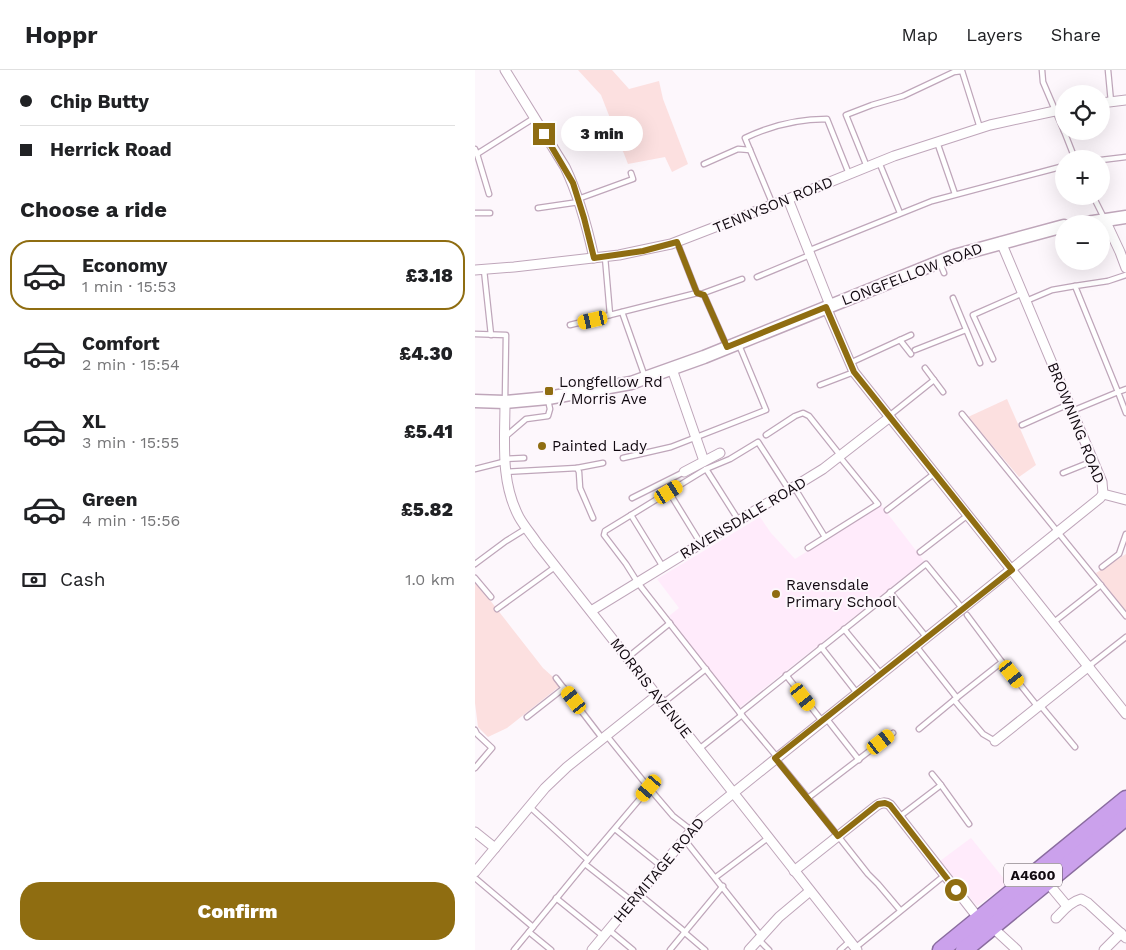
<!DOCTYPE html>
<meta charset="utf-8">
<style>
body{margin:0;font-family:"Work Sans",sans-serif;background:#f2f2f2;color:#202124;height:100vh;display:flex;flex-direction:column;font-size:19px;white-space:nowrap}
*{box-sizing:border-box;margin:0}
p{font-size:16px;color:#757577}
.icon{flex:none;width:28px;height:28px;fill:none;stroke:currentColor;stroke-width:2;stroke-linecap:round;stroke-linejoin:round}
.map{position:relative;flex:1;overflow:hidden}
.side{display:flex;flex-direction:column;background:#fff;width:475px}
.side>*{flex:none}
.banner{display:grid;align-content:center;height:110px;padding:0 20px;background:#fff}
.buttons{position:absolute;left:580px;top:15px;display:grid;gap:10px}
.buttons a{display:grid;place-items:center;width:55px;height:55px;border-radius:50%;background:#fff;box-shadow:0 5px 20px #0002;font-size:25px}
.end{position:absolute;width:22px;height:22px;margin:-11px;border:6px solid #8f6d11;background:#fff;box-shadow:0 0 0 2px #fff}
.from{border-radius:50%}
.bubble{position:absolute;height:35px;border-radius:18px;background:#fff;box-shadow:0 5px 20px #0002;font-size:16px;font-weight:800;line-height:35px;text-align:center}
.car{position:absolute;width:15px;height:30px;margin:-15px -8px;border-radius:6px;box-shadow:0 0 4px 1px #0007;background:linear-gradient(#f5c518 24%,#345 0 40%,#f5c518 0 76%,#345 0 86%,#f5c518 0)}
.banner b{display:flex;align-items:center;gap:18px;height:48px;font-size:19px}
.banner b+b{border-top:1px solid #e0e0e0}
.banner i{width:12px;height:12px;background:#202124}
ul{padding:0;list-style:none}
li{display:flex;align-items:center;gap:15px;height:70px;margin:0 10px 8px;padding:0 10px;border:2px solid transparent;border-radius:20px}
li div{flex:1}
li b{display:block;font-size:19px}
li em{font-style:normal;font-weight:800}
li.current{border-color:#8f6d11}
li>.icon{width:45px;height:45px;stroke-width:1.5}
h2{padding:0 20px;font-size:22px;line-height:60px}
.pay{display:flex;align-items:center;gap:12px;height:55px;padding:0 20px;font-size:19px}
.pay p{margin-inline-start:auto}
.action{display:flex;gap:10px;margin-top:auto;padding:10px 20px}
.action a{flex:1;height:58px;border-radius:20px;background:#8f6d11;color:#fff;font-size:20px;font-weight:800;line-height:58px;text-align:center}
header{display:flex;align-items:center;gap:30px;box-sizing:border-box;height:70px;padding:0 25px;background:#fff;border-bottom:1px solid #e0e0e0}
header strong{font-size:24px}
nav{display:flex;gap:28px;margin-inline-start:auto;font-size:18px}
main{display:flex;flex:1;min-height:0}
.map>svg:first-child{display:block}
</style>
<header>
<strong>Hoppr</strong>
<nav><a>Map</a><a>Layers</a><a>Share</a></nav>
</header>
<main>
<section class="side">
<div class="banner">
<b><i class="from"></i>Chip Butty</b>
<b><i></i>Herrick Road</b>
</div>
<h2>Choose a ride</h2>
<ul>
<li class="current"><svg class="icon" aria-label="car" viewBox="0 0 24 24"><path d="M5 17H2v-5l4-1 3-4h7l3 4 3 1v5h-3M9 17h6M6 11h13"/><circle cx="7" cy="17" r="2"/><circle cx="17" cy="17" r="2"/></svg><div><b>Economy</b><p>1 min · 15:53</p></div><em>£3.18</em></li>
<li><svg class="icon" aria-label="car" viewBox="0 0 24 24"><path d="M5 17H2v-5l4-1 3-4h7l3 4 3 1v5h-3M9 17h6M6 11h13"/><circle cx="7" cy="17" r="2"/><circle cx="17" cy="17" r="2"/></svg><div><b>Comfort</b><p>2 min · 15:54</p></div><em>£4.30</em></li>
<li><svg class="icon" aria-label="car" viewBox="0 0 24 24"><path d="M5 17H2v-5l4-1 3-4h7l3 4 3 1v5h-3M9 17h6M6 11h13"/><circle cx="7" cy="17" r="2"/><circle cx="17" cy="17" r="2"/></svg><div><b>XL</b><p>3 min · 15:55</p></div><em>£5.41</em></li>
<li><svg class="icon" aria-label="car" viewBox="0 0 24 24"><path d="M5 17H2v-5l4-1 3-4h7l3 4 3 1v5h-3M9 17h6M6 11h13"/><circle cx="7" cy="17" r="2"/><circle cx="17" cy="17" r="2"/></svg><div><b>Green</b><p>4 min · 15:56</p></div><em>£5.82</em></li>
</ul>
<div class="pay"><svg class="icon" aria-label="cash" viewBox="0 0 24 24"><path d="M3 7h18v10H3z"/><circle cx="12" cy="12" r="2"/></svg>Cash<p>1.0 km</p></div>
<div class="action"><a>Confirm</a></div>
</section>
<div class="map">
<svg width="651" height="880" viewBox="0 0 651 880">
<rect width="100%" height="100%" fill="#fdf7fc"/>
<g fill="#ffebfb">
<polygon points="406,435 449,491 263,639 194,546 204,538 182,509 285,447 296,463 320,489"/>
<polygon points="496,768 533,814 502,836 465,791"/>
</g>
<g fill="#fce0e0">
<polygon points="103,0 137,0 154,19 184,11 188,29 213,94 197,102 190,87 153,94 126,25"/>
<polygon points="532,329 561,395 544,407 493,347"/>
<polygon points="651,484 651,542 621,503"/>
<polygon points="0,511 68,598 78,607 85,616 32,658 13,667 3,657 0,633"/>
</g>
<g fill="none" stroke-linecap="round" stroke-linejoin="round">
<defs>
<g id="lane">
<polyline points="567,0 568,12 589,61"/>
<polyline points="633,0 636,32"/>
<polyline points="589,61 600,89"/>
<polyline points="462,72 480,124"/>
<polyline points="0,79 2,84 59,48"/>
<polyline points="2,84 14,124"/>
<polyline points="626,90 651,87"/>
<polyline points="404,92 425,143"/>
<polyline points="229,94 263,79 275,80"/>
<polyline points="392,97 371,45 397,35 428,26 479,2 487,1 505,58"/>
<polyline points="618,126 630,150"/>
<polyline points="103,129 158,109 156,103"/>
<path d="M298,135L270,68C297,55 322,49 352,49L374,104"/>
<polyline points="63,138 104,132"/>
<polyline points="0,143 15,143"/>
<polyline points="202,172 222,223"/>
<polyline points="335,180 457,131 589,96"/>
<polyline points="465,193 469,203"/>
<polyline points="9,200 16,265"/>
<polyline points="282,207 335,185"/>
<polyline points="226,224 267,209"/>
<polyline points="478,228 505,293"/>
<polyline points="551,231 577,220 600,216"/>
<polyline points="147,242 170,307"/>
<polyline points="135,245 222,223 229,225 252,277"/>
<polyline points="95,255 135,245 130,187"/>
<polyline points="0,264 31,265 30,331"/>
<polyline points="425,270 436,284"/>
<polyline points="440,280 491,260"/>
<polyline points="518,289 498,245 548,223"/>
<polyline points="375,293 436,265"/>
<polyline points="450,298 459,310"/>
<polyline points="345,315 379,302"/>
<polyline points="651,319 643,322 651,343"/>
<polyline points="597,341 643,322 600,216 633,211 651,205"/>
<polyline points="487,344 651,546"/>
<polyline points="414,346 459,310 468,322"/>
<polyline points="547,355 594,334"/>
<polyline points="291,365 320,346 328,343 334,346 365,385"/>
<polyline points="30,367 51,349 73,346 75,339 73,330"/>
<polyline points="148,388 196,377 291,340 264,275"/>
<polyline points="29,389 49,388"/>
<polyline points="102,398 128,393"/>
<polyline points="0,399 28,392"/>
<polyline points="231,399 264,451"/>
<polyline points="30,402 102,398 104,402 105,418 118,448"/>
<polyline points="588,403 618,391"/>
<polyline points="319,417 350,467"/>
<polyline points="194,422 226,474"/>
<polyline points="157,428 209,402"/>
<polyline points="412,440 460,403"/>
<polyline points="156,445 188,497"/>
<polyline points="333,478 403,434 364,386"/>
<polyline points="445,482 493,445"/>
<polyline points="0,494 31,471 52,458"/>
<polyline points="627,497 644,484 651,464"/>
<polyline points="0,508 16,527"/>
<polyline points="415,522 452,568"/>
<polyline points="22,539 80,497"/>
<polyline points="492,545 527,592"/>
<polyline points="579,552 626,515"/>
<polyline points="369,559 406,604"/>
<polyline points="441,576 482,628"/>
<polyline points="346,577 382,623"/>
<polyline points="152,588 195,553"/>
<polyline points="614,596 651,567"/>
<polyline points="311,605 347,651"/>
<polyline points="81,608 127,668"/>
<polyline points="479,630 527,592 563,637"/>
<polyline points="188,633 231,599"/>
<polyline points="565,635 600,677"/>
<polyline points="265,643 163,513 151,494 129,465 130,461 231,399 255,389 283,372 314,420"/>
<polyline points="52,647 89,618"/>
<polyline points="351,648 384,690"/>
<polyline points="444,659 479,630 508,664 520,671"/>
<polyline points="0,660 2,664 17,678 0,698"/>
<polyline points="224,679 267,645"/>
<polyline points="302,687 265,643 451,494 487,538"/>
<polyline points="301,689 333,728 418,663"/>
<polyline points="466,715 494,754"/>
<polyline points="174,718 198,746 216,760"/>
<polyline points="333,728 393,804 403,814 425,840"/>
<polyline points="55,737 113,790 58,857"/>
<polyline points="424,747 466,715 457,704"/>
<polyline points="140,759 186,796"/>
<polyline points="209,769 286,866"/>
<polyline points="113,790 174,718 132,666"/>
<polyline points="110,794 157,831"/>
<polyline points="241,807 293,768"/>
<polyline points="0,808 58,857 39,880"/>
<polyline points="164,824 209,861"/>
<polyline points="81,828 128,866"/>
<polyline points="134,860 158,880"/>
<polyline points="54,862 76,880"/>
<polyline points="209,862 230,880"/>
<polyline points="283,869 294,880"/>
<polyline points="380,878 470,805"/>
<polyline points="195,880 248,816"/>
<polyline points="365,880 375,871"/>
</g>
<g id="street">
<path d="M30,0L90,97C104,126 112,156 119,188"/>
<polyline points="626,33 651,30"/>
<polyline points="313,129 355,235"/>
<polyline points="630,150 645,182 651,198"/>
<polyline points="0,200 39,197 144,185 196,174 313,129 419,86 515,55 589,39"/>
<polyline points="351,237 379,302 651,644"/>
<polyline points="197,299 229,391"/>
<path d="M30,332C30,371 25,411 44,447C49,456 56,464 62,473L382,880"/>
<polyline points="209,402 245,383"/>
<polyline points="628,424 651,430"/>
<polyline points="116,541 348,399 415,347"/>
<polyline points="520,671 614,596"/>
<polyline points="0,762 20,778"/>
<path d="M319,801L401,736C406,732 411,732 415,735L504,849"/>
<polyline points="0,802 70,718 92,697 181,626"/>
<polyline points="572,812 592,836"/>
<path d="M581,848C589,840 595,832 606,829L613,833L651,868"/>
<polyline points="517,857 542,880"/>
<polyline points="117,880 226,749 625,428 628,424 627,412 526,172"/>
<polyline points="274,880 304,847 335,821"/>
<polyline points="629,880 646,863"/>
</g>
<g id="secondary">
<polyline points="605,154 651,147"/>
<polyline points="0,331 30,332 73,328 156,313 229,287 479,186 589,156"/>
</g>
<g id="highway">
<polyline points="466,880 651,729"/>
<polyline points="489,880 651,747"/>
</g>
</defs>
<use href="#lane" stroke="#bfa6ba" stroke-width="7"/>
<use href="#street" stroke="#bfa6ba" stroke-width="11"/>
<use href="#secondary" stroke="#bfa6ba" stroke-width="15"/>
<use href="#highway" stroke="#8a6c9f" stroke-width="19"/>
<use href="#lane" stroke="#fff" stroke-width="4.5"/>
<use href="#street" stroke="#fff" stroke-width="9"/>
<use href="#secondary" stroke="#fff" stroke-width="12"/>
<use href="#highway" stroke="#cba1ec" stroke-width="16"/>
</g>
<g fill="none" stroke-linecap="round" stroke-linejoin="round">
<polyline stroke="#8f6d11" stroke-width="6" points="69,64 98,113 109,148 119,188 168,181 202,172 222,223 229,225 252,277 351,237 379,302 537,500 300,688 363,766 403,734 410,733 415,735 481,820"/>
</g>
<g fill="#8f6d11" stroke="#fdf7fc" stroke-width="2">
<rect x="69" y="316" width="10" height="10" rx="2.5"/>
<circle cx="67" cy="376" r="5"/>
<circle cx="301" cy="524" r="5"/>
</g>
<g text-anchor="middle" stroke-width="4" stroke-linejoin="round" paint-order="stroke">
<rect fill="#fdf7fc" stroke="#585057" stroke-width="1" x="529" y="793.5" width="58" height="23" rx="4"/>
<g font-size="14" font-weight="bold" fill="#110910">
<text x="558" y="810">A4600</text>
</g>
<g font-size="15" fill="#110910" stroke="#fdf7fc">
<text transform="translate(298 135) rotate(-22)" y="5">TENNYSON ROAD</text>
<text transform="translate(437 204) rotate(-21)" y="5">LONGFELLOW ROAD</text>
<text transform="translate(601 353) rotate(68)" y="5">BROWNING ROAD</text>
<text transform="translate(268 448) rotate(-31)" y="5">RAVENSDALE ROAD</text>
<text transform="translate(176 618) rotate(52)" y="5">MORRIS AVENUE</text>
<text transform="translate(184 800) rotate(-50)" y="5">HERMITAGE ROAD</text>
</g>
<g font-size="15" fill="#110910" stroke="#fdf7fc" text-anchor="start">
<text x="84" y="317">Longfellow Rd<tspan x="84" dy="17">/ Morris Ave</tspan></text>
<text x="77" y="381">Painted Lady</text>
<text x="311" y="520">Ravensdale<tspan x="311" dy="17">Primary School</tspan></text>
</g>
</g>
</svg>
<div class="buttons">
<a><svg class="icon" aria-label="locate" viewBox="0 0 24 24"><circle cx="12" cy="12" r="6"/><path d="M12 2v4M12 18v4M2 12h4M18 12h4"/></svg></a>
<a>+</a>
<a>−</a>
</div>
<i class="end from" style="left:481px;top:820px"></i>
<i class="end" style="left:69px;top:64px"></i>
<div class="bubble" style="left:86px;top:46px;width:82px">3 min</div>
<i class="car" style="left:118px;top:250px;rotate:257deg"></i>
<i class="car" style="left:194px;top:422px;rotate:58deg"></i>
<i class="car" style="left:537px;top:604px;rotate:142deg"></i>
<i class="car" style="left:328px;top:627px;rotate:142deg"></i>
<i class="car" style="left:99px;top:630px;rotate:323deg"></i>
<i class="car" style="left:406px;top:672px;rotate:52deg"></i>
<i class="car" style="left:174px;top:718px;rotate:220deg"></i>
</div>
</main>
